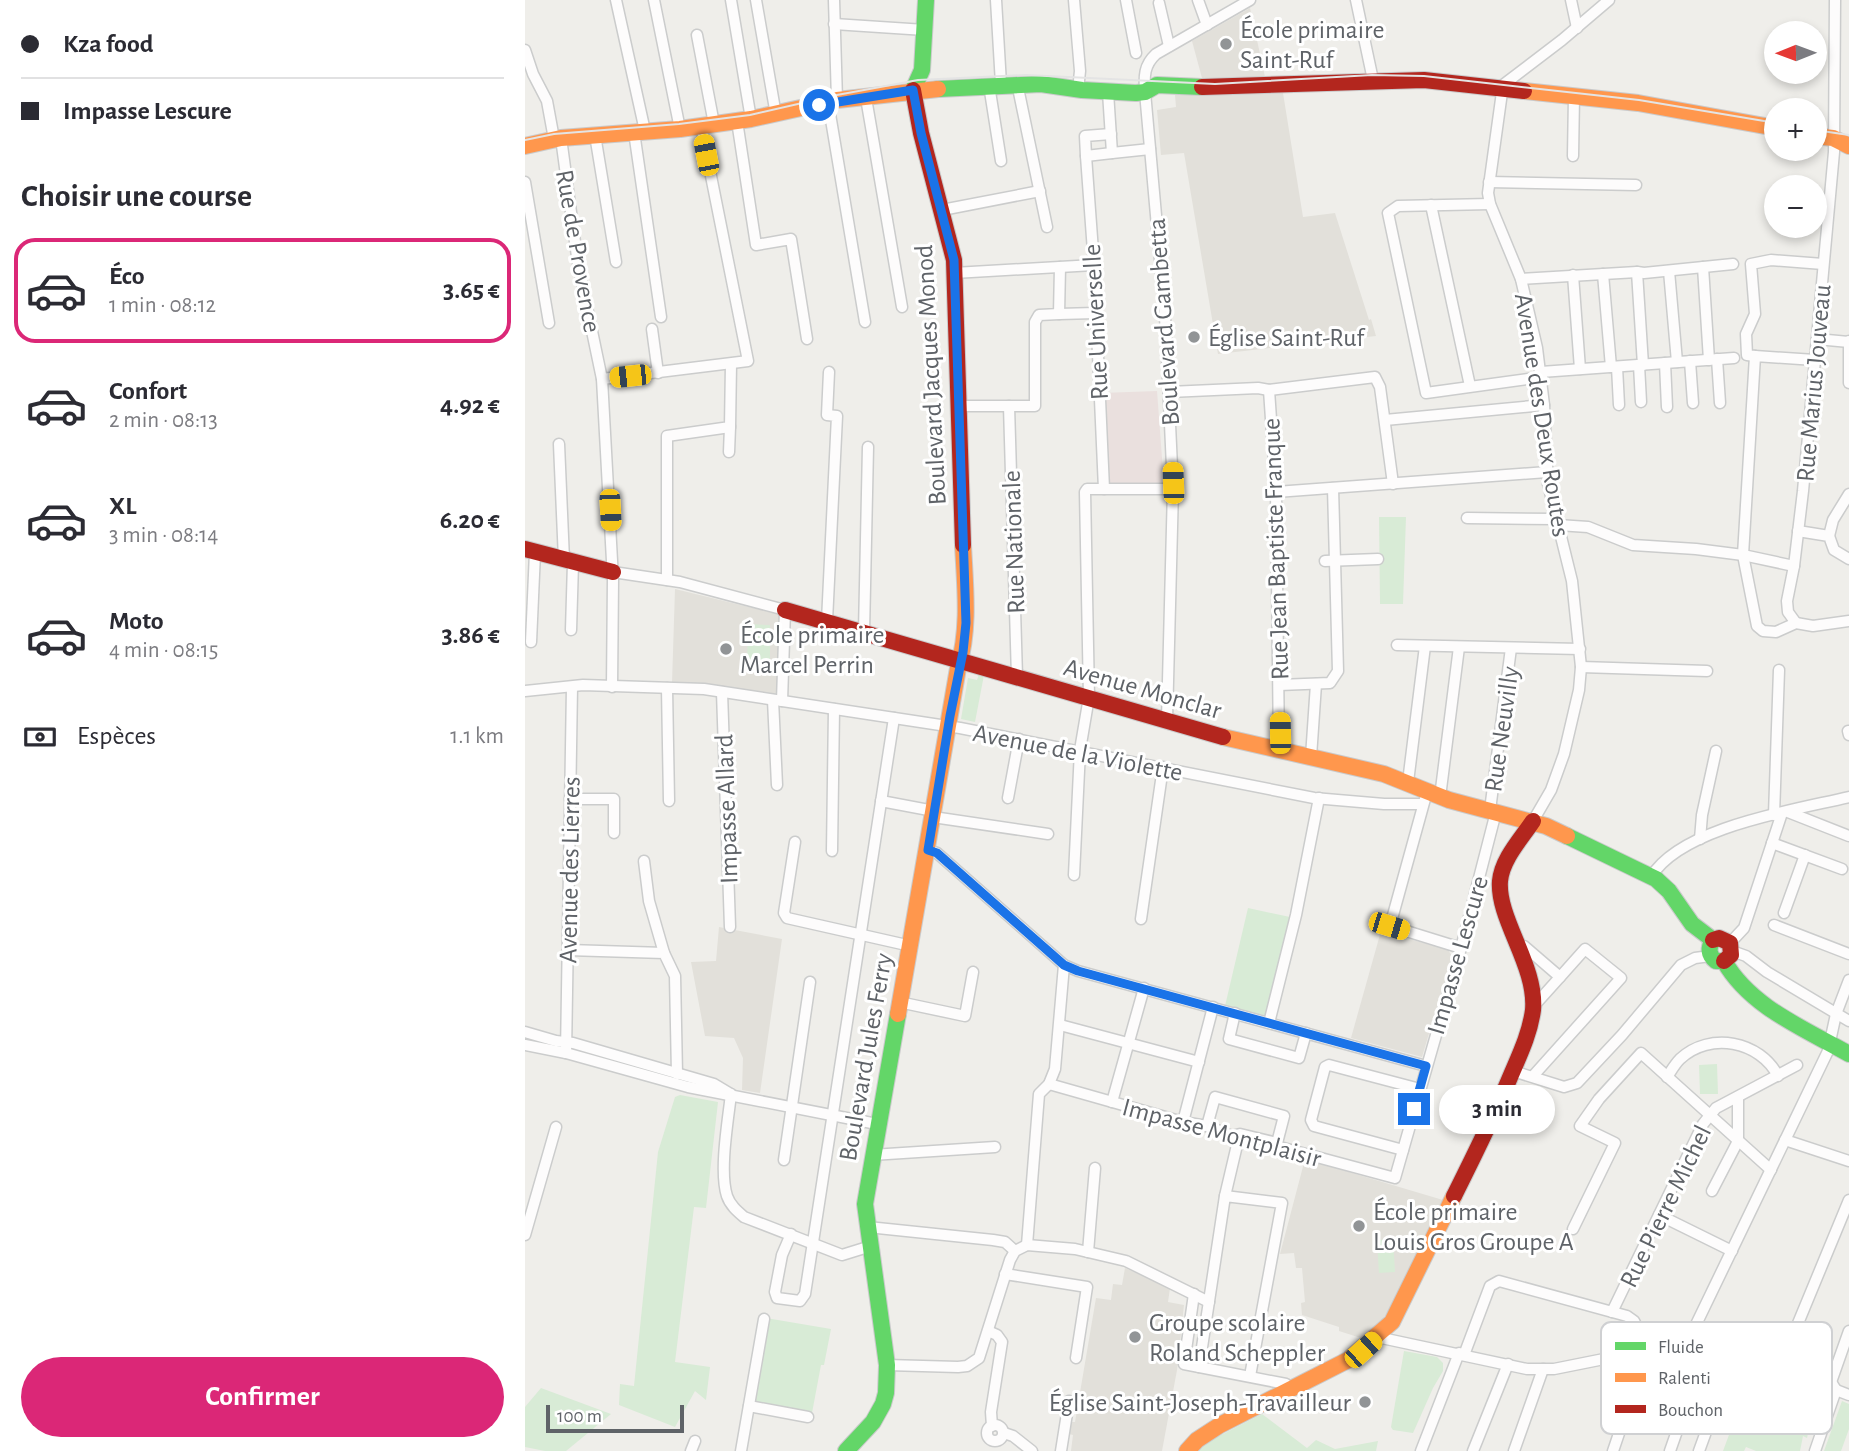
<!DOCTYPE html>
<html lang="fr">
<meta charset="utf-8">
<style>
body{margin:0;font-family:"Alegreya Sans",sans-serif;background:#f2f2f3;color:#2b2b33;height:100vh;display:flex;flex-direction:column;font-size:26px;white-space:nowrap}
*{box-sizing:border-box;margin:0}
p{font-size:23px;color:#7c7c81}
.icon{flex:none;width:38px;height:38px;fill:none;stroke:currentColor;stroke-width:2;stroke-linecap:round;stroke-linejoin:round}
.map{position:relative;flex:1;overflow:hidden}
.drawer{display:flex;flex-direction:column;background:#fff;width:525px}
.drawer>*{flex:none}
.top-card{display:grid;align-content:center;height:154px;padding:0 21px;background:#fff}
.needle{width:46px;rotate:269deg}
.fabs{position:absolute;left:1239px;top:21px;display:grid;gap:14px}
.fabs a{display:grid;place-items:center;width:63px;height:63px;border-radius:50%;background:#fff;box-shadow:0 4px 10px #0003;font-size:35px}
.scale{position:absolute;left:21px;bottom:18px;width:138px;box-sizing:border-box;padding-left:7px;border:4px solid #5f6368;border-top:0;font-size:19px;line-height:24px;white-space:nowrap;color:#5f6368;-webkit-text-stroke:5px #fff;paint-order:stroke}
.end{position:absolute;width:32px;height:32px;margin:-16px;border:9px solid #1a73e8;background:#fff;box-shadow:0 0 0 4px #fff}
.from{border-radius:50%}
.bubble{position:absolute;height:49px;border-radius:24px;background:#fff;box-shadow:0 4px 10px #0003;font-size:23px;font-weight:600;line-height:49px;text-align:center}
.car{position:absolute;width:21px;height:42px;margin:-21px -10px;border-radius:9px;box-shadow:0 0 5px 2px #0007;background:linear-gradient(#f5c518 24%,#345 0 40%,#f5c518 0 76%,#345 0 86%,#f5c518 0)}
.top-card b{display:flex;align-items:center;gap:24px;height:66px;font-size:26px}
.top-card b+b{border-top:2px solid #e1e1e2}
.top-card i{width:18px;height:18px;background:#2b2b33}
ul{padding:0;list-style:none}
li{display:flex;align-items:center;gap:21px;height:105px;margin:0 14px 10px;padding:0 7px;border:4px solid transparent;border-radius:21px}
li div{flex:1}
li b{display:block;font-size:26px}
li em{font-style:normal;font-weight:600}
li.active{border-color:#db2777}
li>.icon{width:63px;height:63px;stroke-width:1.5}
h2{padding:0 21px;font-size:32px;line-height:84px}
.pay{display:flex;align-items:center;gap:18px;height:77px;padding:0 21px;font-size:26px}
.pay p{margin-inline-start:auto}
.button{display:flex;gap:14px;margin-top:auto;padding:14px 21px}
.button a{flex:1;height:80px;border-radius:42px;background:#db2777;color:#fff;font-size:28px;font-weight:600;line-height:80px;text-align:center}
main{display:flex;flex:1;min-height:0}
.map>svg:first-child{display:block}
</style>
<main>
<section class="drawer">
<div class="top-card">
<b><i class="from"></i>Kza food</b>
<b><i></i>Impasse Lescure</b>
</div>
<h2>Choisir une course</h2>
<ul>
<li class="active"><svg class="icon" aria-label="car" viewBox="0 0 24 24"><path d="M5 17H2v-5l4-1 3-4h7l3 4 3 1v5h-3M9 17h6M6 11h13"/><circle cx="7" cy="17" r="2"/><circle cx="17" cy="17" r="2"/></svg><div><b>Éco</b><p>1 min · 08:12</p></div><em>3.65 €</em></li>
<li><svg class="icon" aria-label="car" viewBox="0 0 24 24"><path d="M5 17H2v-5l4-1 3-4h7l3 4 3 1v5h-3M9 17h6M6 11h13"/><circle cx="7" cy="17" r="2"/><circle cx="17" cy="17" r="2"/></svg><div><b>Confort</b><p>2 min · 08:13</p></div><em>4.92 €</em></li>
<li><svg class="icon" aria-label="car" viewBox="0 0 24 24"><path d="M5 17H2v-5l4-1 3-4h7l3 4 3 1v5h-3M9 17h6M6 11h13"/><circle cx="7" cy="17" r="2"/><circle cx="17" cy="17" r="2"/></svg><div><b>XL</b><p>3 min · 08:14</p></div><em>6.20 €</em></li>
<li><svg class="icon" aria-label="car" viewBox="0 0 24 24"><path d="M5 17H2v-5l4-1 3-4h7l3 4 3 1v5h-3M9 17h6M6 11h13"/><circle cx="7" cy="17" r="2"/><circle cx="17" cy="17" r="2"/></svg><div><b>Moto</b><p>4 min · 08:15</p></div><em>3.86 €</em></li>
</ul>
<div class="pay"><svg class="icon" aria-label="cash" viewBox="0 0 24 24"><path d="M3 7h18v10H3z"/><circle cx="12" cy="12" r="2"/></svg>Espèces<p>1.1 km</p></div>
<div class="button"><a>Confirmer</a></div>
</section>
<div class="map">
<svg width="1324" height="1451" viewBox="0 0 1324 1451">
<rect width="100%" height="100%" fill="#efeeea"/>
<g fill="#e2e0da">
<polygon points="725,8 740,77 677,78 667,41"/>
<polygon points="758,93 778,217 810,213 844,320 846,319 851,336 693,354 659,153 636,155 632,110 651,107 650,95"/>
<polygon points="150,589 256,615 253,695 171,683 147,683"/>
<polygon points="194,927 257,939 235,1093 217,1090 218,1058 209,1038 180,1036 166,962 191,961"/>
<polygon points="856,931 923,950 927,956 897,1057 826,1038"/>
<polygon points="780,1159 918,1200 870,1301 855,1323 839,1339 814,1331 814,1327 777,1315 776,1303 780,1302 777,1268 771,1268 769,1253 755,1254"/>
<polygon points="600,1268 645,1288 643,1302 659,1305 652,1370 637,1451 546,1451 548,1435 544,1434 546,1422 550,1422 571,1298 586,1300 588,1284 597,1285"/>
</g>
<polygon fill="#eae0de" points="632,391 639,485 583,486 576,393"/>
<g fill="#d8ebd6">
<polygon points="854,517 881,517 878,604 855,604"/>
<polygon points="223,624 245,625 245,667 222,667"/>
<polygon points="454,674 459,675 450,722 436,719 443,678 452,680"/>
<polygon points="723,908 765,917 742,1016 700,1006"/>
<polygon points="1192,1064 1193,1094 1175,1094 1174,1065"/>
<polygon points="155,1095 193,1102 181,1208 169,1207 150,1362 185,1367 181,1400 170,1391 150,1427 94,1405 95,1384 109,1386 133,1152 150,1097"/>
<polygon points="868,1239 870,1272 854,1273 852,1240"/>
<polygon points="241,1318 306,1329 299,1365 296,1365 287,1413 229,1403"/>
<polygon points="879,1351 912,1357 918,1363 918,1371 908,1388 888,1433 868,1430 866,1427"/>
<polygon points="16,1388 86,1414 41,1451 20,1451 0,1447 0,1407"/>
<polygon points="1218,1397 1276,1415 1279,1421 1292,1426 1284,1429 1282,1438 1278,1436 1275,1451 1231,1451 1221,1447 1219,1451 1198,1451"/>
<polygon points="1317,1401 1324,1404 1324,1429 1316,1451 1299,1451"/>
<polygon points="737,1414 782,1448 791,1440 810,1449 853,1441 851,1451 672,1451 669,1449"/>
</g>
<g fill="none" stroke-linecap="round" stroke-linejoin="round">
<defs>
<g id="street">
<polyline points="91,0 120,131"/>
<polyline points="129,0 155,129"/>
<polyline points="206,0 226,119"/>
<polyline points="231,0 251,115"/>
<polyline points="309,0 312,100"/>
<polyline points="471,0 476,84"/>
<polyline points="549,0 555,71 553,90"/>
<polyline points="601,0 611,53"/>
<polyline points="673,0 682,25"/>
<polyline points="831,0 848,80"/>
<polyline points="1046,0 1052,28"/>
<polyline points="634,3 644,46"/>
<polyline points="309,24 400,30"/>
<polyline points="172,35 189,124"/>
<polyline points="0,50 8,74 22,101 29,139"/>
<polyline points="492,83 522,227"/>
<polyline points="464,85 476,161"/>
<polyline points="583,92 587,153 625,149"/>
<polyline points="341,98 377,307"/>
<polyline points="303,102 340,322"/>
<polyline points="212,121 231,245 266,239 282,339"/>
<polyline points="109,132 136,317"/>
<polyline points="586,134 560,136 561,156 587,153"/>
<polyline points="70,135 91,262"/>
<polyline points="36,138 53,264 77,379 88,579 87,687"/>
<polyline points="561,156 569,265 579,489"/>
<polyline points="1048,156 1049,96"/>
<polyline points="0,182 24,323"/>
<polyline points="964,182 1111,185"/>
<polyline points="965,204 873,206 863,213 901,393 1017,377"/>
<polyline points="906,205 945,386"/>
<polyline points="417,210 515,191"/>
<polyline points="1178,267 1184,360"/>
<polyline points="1144,271 1152,362"/>
<polyline points="1112,272 1118,365"/>
<polyline points="429,273 569,265"/>
<polyline points="1078,274 1086,367"/>
<polyline points="1048,275 1055,369"/>
<polyline points="996,279 1112,272 1119,273 1208,264"/>
<polyline points="534,314 570,313"/>
<polyline points="127,329 133,373"/>
<polyline points="1292,339 1324,342"/>
<polyline points="1324,341 1324,383"/>
<polyline points="1230,356 1222,355 1221,334 1230,314 1226,264 1246,260 1298,264"/>
<polyline points="1192,359 1195,403"/>
<polyline points="1290,360 1230,356 1218,555 1232,626 1238,631 1251,632 1271,623 1288,626 1324,621"/>
<polyline points="1165,361 1168,403"/>
<polyline points="1140,363 1142,407"/>
<polyline points="1114,365 1116,402"/>
<polyline points="1092,367 1094,405"/>
<polyline points="1016,372 1209,358"/>
<polyline points="77,379 223,361 176,126"/>
<polyline points="744,390 751,492 754,750"/>
<polyline points="644,392 733,388 744,390 850,377 855,387 868,484"/>
<polyline points="434,406 510,406 510,322 514,315 534,314 535,267"/>
<polyline points="484,406 492,677"/>
<polyline points="860,420 1019,405"/>
<polyline points="34,444 39,560"/>
<polyline points="204,452 205,427"/>
<polyline points="751,492 1022,472"/>
<polyline points="942,518 1031,519"/>
<polyline points="1033,525 1063,527 1108,545 1171,549 1218,555 1269,566"/>
<polyline points="1273,531 1304,536 1309,550 1324,559"/>
<polyline points="1304,536 1308,520 1324,494"/>
<polyline points="800,561 853,559"/>
<polyline points="88,572 155,582 260,610 257,701"/>
<polyline points="142,580 142,436 205,427 206,364"/>
<polyline points="302,621 312,416 302,415 304,372"/>
<polyline points="1271,623 1263,612 1262,601 1269,566 1278,491 1309,152 1310,0"/>
<polyline points="46,630 48,563"/>
<polyline points="339,632 343,447"/>
<polyline points="6,642 10,552"/>
<polyline points="872,645 1055,649"/>
<polyline points="1056,667 1182,671"/>
<polyline points="754,685 805,683 813,671 808,488"/>
<polyline points="142,688 144,801"/>
<polyline points="0,691 58,685 179,689 435,728 789,798 859,804 898,804"/>
<polyline points="197,692 205,927"/>
<polyline points="248,700 252,785"/>
<path d="M642,720L648,489L640,316L620,92C619,76 619,65 631,54L725,0"/>
<polyline points="1323,731 1324,735"/>
<polyline points="786,757 791,684"/>
<polyline points="883,782 900,646"/>
<polyline points="915,797 934,647"/>
<polyline points="483,798 494,739"/>
<polyline points="45,799 89,799 89,833"/>
<polyline points="900,799 865,926 936,948"/>
<polyline points="356,801 409,811"/>
<polyline points="965,810 986,648"/>
<polyline points="1263,812 1324,836"/>
<polyline points="1249,815 1254,670"/>
<polyline points="408,817 523,834"/>
<polyline points="1008,821 1026,790 1039,754 1054,690 1056,667 1047,581 1023,484 1019,405 1012,348 996,279 965,204 963,193 978,85 1037,40 1084,0"/>
<polyline points="1175,839 1177,815 1191,751"/>
<polyline points="270,842 259,913 262,918 386,946"/>
<polyline points="1247,843 1317,869"/>
<polyline points="403,850 412,853 539,965 553,971 901,1066"/>
<polyline points="307,851 309,709"/>
<polyline points="119,861 124,901 139,953"/>
<polyline points="549,875 555,750 564,697 560,492 562,489 648,489"/>
<path d="M1126,877C1156,827 1270,810 1324,797"/>
<polyline points="1259,913 1280,855"/>
<polyline points="616,919 638,767"/>
<polyline points="1249,925 1324,954"/>
<polyline points="1205,943 1219,928 1257,813"/>
<polyline points="993,946 999,946 1035,977 1060,949 1096,978 1008,1076"/>
<polyline points="43,950 139,953 150,976 152,1074"/>
<polyline points="1207,951 1221,956 1242,972 1324,1021"/>
<polyline points="374,1002 440,1016 448,972"/>
<polyline points="1008,1007 1035,977"/>
<polyline points="710,1013 704,1039 774,1058 781,1033"/>
<polyline points="744,1023 771,915 794,798"/>
<polyline points="535,1025 674,1062"/>
<polyline points="0,1032 31,1041 48,1043 189,1084 204,1093"/>
<polyline points="0,1045 41,1053 163,1087 352,1124"/>
<polyline points="41,1053 47,687"/>
<polyline points="988,1071 1039,1087 1052,1083 1097,1035 1156,965 1170,958 1185,956"/>
<path d="M1142,1077C1146,1071 1150,1064 1155,1059C1185,1031 1235,1041 1253,1076"/>
<polyline points="524,1084 658,1122 682,1126 707,1136 715,1134 752,1143 751,1146 870,1178 936,948 971,812"/>
<path d="M206,1094C203,1121 194,1171 202,1196C205,1205 212,1211 219,1217L317,1255L346,1246"/>
<polyline points="587,1102 619,988"/>
<polyline points="658,1122 688,1007"/>
<polyline points="682,1126 690,1097 759,1116 752,1143"/>
<polyline points="1260,1140 1324,1161"/>
<polyline points="878,1150 789,1126 786,1120 800,1067 804,1065 895,1089"/>
<polyline points="347,1155 470,1147"/>
<polyline points="259,1160 285,982"/>
<polyline points="1187,1191 1213,1141 1213,1097"/>
<polyline points="700,1196 712,1145 707,1136"/>
<polyline points="1134,1215 1207,1251"/>
<polyline points="343,1227 468,1240 480,1242 490,1251"/>
<polyline points="1048,1229 1090,1143 1055,1126 1074,1099 1116,1053 1246,1170"/>
<polyline points="266,1234 257,1255 250,1292 252,1298 275,1301 280,1294 369,718"/>
<polyline points="0,1235 31,1127"/>
<polyline points="502,1245 514,1094 524,1084 530,1069 539,965"/>
<polyline points="563,1252 570,1168"/>
<polyline points="480,1274 562,1287 551,1358"/>
<polyline points="669,1294 659,1364 761,1384 764,1390"/>
<polyline points="1087,1312 1178,1124 1191,1108 1272,1065"/>
<polyline points="1170,1330 1306,1382 1311,1390"/>
<polyline points="463,1331 472,1335 477,1342 466,1412 467,1426"/>
<polyline points="852,1337 1002,1369 1029,1369 1104,1354 1166,1335 1303,1051 1311,1014 1324,980"/>
<polyline points="939,1355 965,1286 974,1281 1102,1316 1109,1321 1123,1348 1088,1451"/>
<polyline points="1257,1362 1324,1200"/>
<polyline points="362,1365 433,1367 442,1366 454,1358 485,1260 490,1251 502,1245 550,1249 601,1261 684,1302"/>
<polyline points="674,1367 700,1196 757,1203 725,1376"/>
<polyline points="1306,1382 1324,1331"/>
<polyline points="1311,1390 1324,1395"/>
<polyline points="224,1406 283,1417"/>
<circle cx="470" cy="1433" r="8"/>
<polyline points="479,1433 488,1436 507,1451"/>
<polyline points="166,1451 170,1441"/>
<polyline points="216,1451 239,1319"/>
<polyline points="536,1451 544,1401"/>
<polyline points="896,1451 934,1353"/>
<polyline points="948,1451 983,1364"/>
<polyline points="989,1451 1018,1369"/>
<polyline points="1145,1451 1174,1368 1173,1348 1166,1335"/>
<polyline points="1174,1451 1205,1366 1209,1362 1280,1386 1284,1386 1291,1377"/>
<polyline points="1290,1451 1311,1390"/>
</g>
<g id="fast">
<polyline points="413,89 516,84 557,90 611,93 620,92 632,85 677,87"/>
<polyline points="388,90 397,70 401,0"/>
<polyline points="1042,836 1131,879 1144,891 1167,924 1188,940"/>
<path d="M1188,940C1183,948 1183,955 1191,961H1199"/>
<path d="M1199,961C1225,1007 1280,1029 1324,1054"/>
<polyline points="321,1451 348,1422 358,1404 361,1393 362,1365 340,1204 373,1014"/>
</g>
<g id="slow">
<polyline points="999,91 1113,103 1251,128"/>
<polyline points="1290,136 1308,138 1324,146"/>
<polyline points="0,146 36,138 155,129 226,119 312,100 413,89"/>
<polyline points="698,737 859,774 924,800 1021,826 1042,836"/>
<path d="M373,1014L433,668C445,628 440,586 438,545"/>
<polyline points="662,1451 672,1440 695,1425 823,1360 867,1322 929,1196"/>
</g>
<g id="jam">
<polyline points="677,87 899,80 999,91"/>
<polyline points="388,90 396,133 429,260 438,545"/>
<polyline points="0,549 88,572"/>
<polyline points="260,610 698,737"/>
<polyline points="1188,940 1194,938 1205,943 1206,955 1199,961"/>
<path d="M929,1196C949,1156 969,1116 986,1075C995,1054 1005,1033 1008,1010C1012,966 972,919 975,881C977,859 996,839 1008,821"/>
</g>
</defs>
<use href="#street" stroke="#cbcccc" stroke-width="13"/>
<use href="#fast" stroke="#cacacb" stroke-width="18"/>
<use href="#slow" stroke="#cacacb" stroke-width="18"/>
<use href="#jam" stroke="#cacacb" stroke-width="18"/>
<use href="#street" stroke="#fdfcfc" stroke-width="10"/>
<use href="#fast" stroke="#63d668" stroke-width="16"/>
<use href="#slow" stroke="#ff974d" stroke-width="16"/>
<use href="#jam" stroke="#b3261e" stroke-width="16"/>
<g stroke="#e4e4e4" stroke-width="2">
<polyline points="1290,130 1324,135"/>
<polyline points="0,140 29,134 154,124 225,115 312,95 393,80 501,75 690,84 847,75 899,76 1114,100 1251,123"/>
</g>
</g>
<g fill="none" stroke-linecap="round" stroke-linejoin="round">
<polyline stroke="#1a73e8" stroke-width="9" points="294,105 388,90 396,133 429,260 441,623 438,652 425,716 403,850 412,853 539,965 553,971 901,1066 889,1109"/>
</g>
<g fill="#919496" stroke="#fff" stroke-width="2.5">
<circle cx="701" cy="44" r="7"/>
<circle cx="669" cy="337" r="7"/>
<circle cx="201" cy="649" r="7"/>
<circle cx="834" cy="1226" r="7"/>
<circle cx="610" cy="1337" r="7"/>
<circle cx="840" cy="1402" r="7"/>
</g>
<g text-anchor="middle" stroke-width="6" stroke-linejoin="round" paint-order="stroke">
<g font-size="26" fill="#5f6368" stroke="#fff" text-anchor="start">
<text x="715" y="38">École primaire<tspan x="715" dy="30">Saint-Ruf</tspan></text>
<text x="683" y="346">Église Saint-Ruf</text>
<text x="215" y="643">École primaire<tspan x="215" dy="30">Marcel Perrin</tspan></text>
<text x="848" y="1220">École primaire<tspan x="848" dy="30">Louis Gros Groupe A</tspan></text>
<text x="624" y="1331">Groupe scolaire<tspan x="624" dy="30">Roland Scheppler</tspan></text>
<text x="826" y="1411" text-anchor="end">Église Saint-Joseph-Travailleur</text>
</g>
<g font-size="26" fill="#5f6368" stroke="#fff">
<text transform="translate(54 251) rotate(80)" y="9">Rue de Provence</text>
<text transform="translate(570 322) rotate(-93)" y="9">Rue Universelle</text>
<text transform="translate(638 322) rotate(-94)" y="9">Boulevard Gambetta</text>
<text transform="translate(405 375) rotate(-93)" y="9">Boulevard Jacques Monod</text>
<text transform="translate(1288 383) rotate(-85)" y="9">Rue Marius Jouveau</text>
<text transform="translate(1018 415) rotate(81)" y="9">Avenue des Deux Routes</text>
<text transform="translate(488 542) rotate(-92)" y="9">Rue Nationale</text>
<text transform="translate(750 549) rotate(-92)" y="9">Rue Jean Baptiste Franque</text>
<text transform="translate(618 688) rotate(16)" y="9">Avenue Monclar</text>
<text transform="translate(976 729) rotate(-82)" y="9">Rue Neuvilly</text>
<text transform="translate(553 752) rotate(11)" y="9">Avenue de la Violette</text>
<text transform="translate(201 809) rotate(-92)" y="9">Impasse Allard</text>
<text transform="translate(44 870) rotate(-89)" y="9">Avenue des Lierres</text>
<text transform="translate(932 955) rotate(-74)" y="9">Impasse Lescure</text>
<text transform="translate(340 1057) rotate(-80)" y="9">Boulevard Jules Ferry</text>
<text transform="translate(697 1132) rotate(15)" y="9">Impasse Montplaisir</text>
<text transform="translate(1140 1206) rotate(-64)" y="9">Rue Pierre Michel</text>
</g>
</g>
<rect x="1076" y="1322" width="231" height="112" rx="10" fill="#fff" stroke="#cfd0d2" stroke-width="2"/>
<rect x="1090" y="1342" width="31" height="8" fill="#63d668"/>
<rect x="1090" y="1373" width="31" height="9" fill="#ff974d"/>
<rect x="1090" y="1405" width="31" height="8" fill="#b3261e"/>
<g font-size="19" fill="#5f6368">
<text x="1133" y="1353">Fluide</text>
<text x="1133" y="1384">Ralenti</text>
<text x="1133" y="1416">Bouchon</text>
</g>
</svg>
<div class="fabs">
<a><svg class="needle" viewBox="-14 -14 28 28"><path d="M0-13l5 13h-10z" fill="#e53935"/><path d="M0 13l5-13h-10z" fill="#7c7c81"/></svg></a>
<a>+</a>
<a>−</a>
</div>
<div class="scale">100 m</div>
<i class="end from" style="left:294px;top:105px"></i>
<i class="end" style="left:889px;top:1109px"></i>
<div class="bubble" style="left:914px;top:1085px;width:116px">3 min</div>
<i class="car" style="left:181px;top:155px;rotate:349deg"></i>
<i class="car" style="left:105px;top:376px;rotate:264deg"></i>
<i class="car" style="left:648px;top:483px;rotate:358deg"></i>
<i class="car" style="left:85px;top:510px;rotate:177deg"></i>
<i class="car" style="left:755px;top:733px;rotate:359deg"></i>
<i class="car" style="left:864px;top:926px;rotate:107deg"></i>
<i class="car" style="left:838px;top:1350px;rotate:48deg"></i>
</div>
</main>
